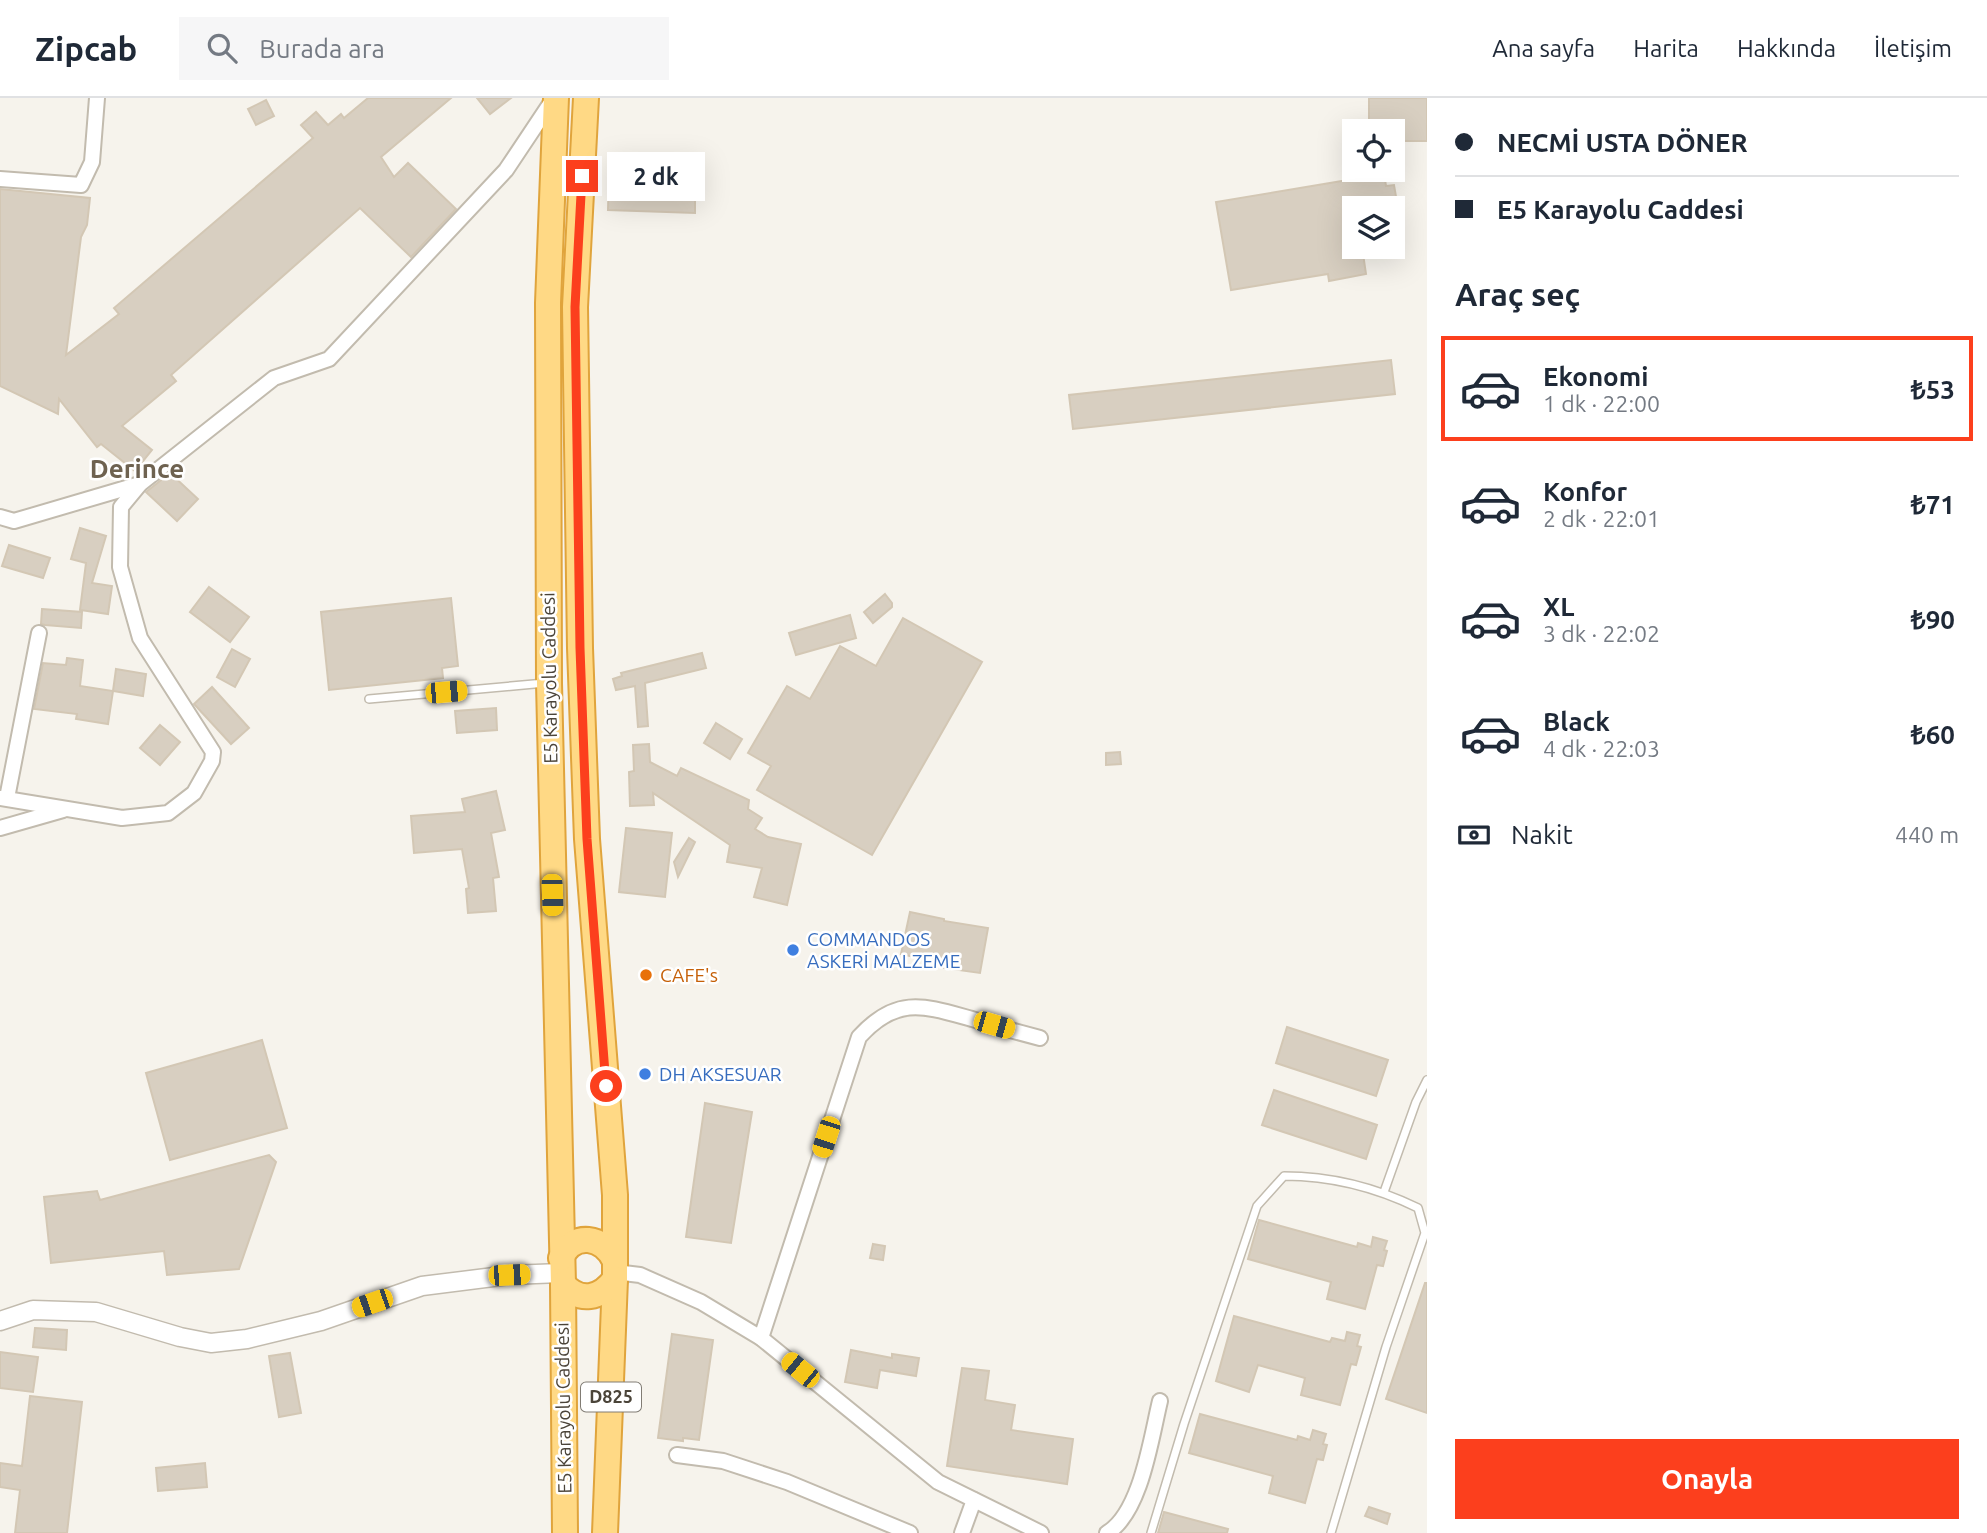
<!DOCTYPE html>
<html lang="tr">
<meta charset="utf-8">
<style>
body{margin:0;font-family:Ubuntu,sans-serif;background:#f6f6f7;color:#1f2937;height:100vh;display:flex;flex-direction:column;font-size:26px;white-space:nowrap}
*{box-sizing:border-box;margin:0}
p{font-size:23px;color:#747a83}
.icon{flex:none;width:38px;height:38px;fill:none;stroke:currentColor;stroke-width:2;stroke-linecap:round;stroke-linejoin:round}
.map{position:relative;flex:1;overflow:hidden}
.side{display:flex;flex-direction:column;background:#fff;width:560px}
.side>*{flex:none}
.banner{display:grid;align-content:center;height:154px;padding:0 28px;background:#fff}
.fabs{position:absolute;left:1342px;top:21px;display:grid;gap:14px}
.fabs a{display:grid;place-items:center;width:63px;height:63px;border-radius:0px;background:#fff;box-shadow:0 7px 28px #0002;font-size:35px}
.end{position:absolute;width:32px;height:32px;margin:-16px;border:9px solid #fc3f1d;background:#fff;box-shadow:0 0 0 4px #fff}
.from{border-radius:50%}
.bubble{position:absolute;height:49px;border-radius:0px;background:#fff;box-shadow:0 7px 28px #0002;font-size:23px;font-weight:700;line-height:49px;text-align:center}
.car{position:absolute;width:21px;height:42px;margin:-21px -10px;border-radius:9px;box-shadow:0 0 5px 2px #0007;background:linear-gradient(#f5c518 24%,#345 0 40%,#f5c518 0 76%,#345 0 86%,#f5c518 0)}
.banner b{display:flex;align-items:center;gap:24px;height:66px;font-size:26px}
.banner b+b{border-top:2px solid #e0e1e3}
.banner i{width:18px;height:18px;background:#1f2937}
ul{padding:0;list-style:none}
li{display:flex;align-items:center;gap:21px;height:105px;margin:0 14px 10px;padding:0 14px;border:4px solid transparent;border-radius:0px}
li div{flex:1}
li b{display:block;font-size:26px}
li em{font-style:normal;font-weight:700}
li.active{border-color:#fc3f1d}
li>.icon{width:63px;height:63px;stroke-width:1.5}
h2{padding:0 28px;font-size:32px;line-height:84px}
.pay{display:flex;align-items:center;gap:18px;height:77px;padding:0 28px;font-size:26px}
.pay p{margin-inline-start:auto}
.action{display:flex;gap:14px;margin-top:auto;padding:14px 28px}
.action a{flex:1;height:80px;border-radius:0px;background:#fc3f1d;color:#fff;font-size:28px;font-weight:700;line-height:80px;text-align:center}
header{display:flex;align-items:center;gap:42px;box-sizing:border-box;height:98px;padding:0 35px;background:#fff;border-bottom:2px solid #e0e1e3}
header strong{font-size:33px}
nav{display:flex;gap:38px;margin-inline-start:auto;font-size:24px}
.search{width:490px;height:63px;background:#f6f6f7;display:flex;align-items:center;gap:18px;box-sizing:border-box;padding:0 24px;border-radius:0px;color:#747a83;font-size:26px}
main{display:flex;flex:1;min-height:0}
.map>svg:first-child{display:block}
</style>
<header>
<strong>Zipcab</strong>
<div class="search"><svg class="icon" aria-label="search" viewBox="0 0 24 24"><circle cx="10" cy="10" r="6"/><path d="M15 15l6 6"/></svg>Burada ara</div>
<nav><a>Ana sayfa</a><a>Harita</a><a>Hakkında</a><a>İletişim</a></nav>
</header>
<main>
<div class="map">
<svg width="1427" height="1435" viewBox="0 0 1427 1435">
<rect width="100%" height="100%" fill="#f6f3ec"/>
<g fill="#d8cfc1" stroke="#d3c7b4" stroke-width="2">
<polygon points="368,0 451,0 381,59 394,79 408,65 456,111 411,159 360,110 171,277 176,283 122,328 152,352 135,373 101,346 97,349 59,301 58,316 0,288 0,91 90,100 87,127 81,139 66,257 119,216 114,210 313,40 301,27 316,14 328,27 341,16 344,20"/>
<polygon points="477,0 511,0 490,16"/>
<polygon points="1369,0 1427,0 1427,43 1393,43 1393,33 1369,33"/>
<polygon points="266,2 274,18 256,27 248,11"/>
<polygon points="609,76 663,77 700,81 701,93 695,93 695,115 608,112"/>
<polygon points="1384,76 1386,88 1394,87 1398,110 1354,110 1354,149 1362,149 1366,176 1329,183 1328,176 1231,192 1216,104"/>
<polygon points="1391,262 1395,296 1073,331 1069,297"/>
<polygon points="170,375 198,401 177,423 146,394"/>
<polygon points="80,430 106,438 92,485 112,488 108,516 80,512 86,465 71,461"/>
<polygon points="9,447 50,460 43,480 2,468"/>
<polygon points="209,489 249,519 230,544 190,514"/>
<polygon points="885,496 892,505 892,509 873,525 864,514"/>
<polygon points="451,500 458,568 442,570 443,580 329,592 321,514"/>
<polygon points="42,511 82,514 81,530 45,527 41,526"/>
<polygon points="850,517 856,540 796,557 789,535"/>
<polygon points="903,520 982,564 872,757 757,692 771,668 748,655 787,588 810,601 840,548 876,568"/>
<polygon points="232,551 250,561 235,589 217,579"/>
<polygon points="702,555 706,570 645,585 648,628 638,629 635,588 616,592 613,581 622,578 621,575"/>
<polygon points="67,560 83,562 80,588 113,593 108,626 76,621 77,616 34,611 43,565 66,567"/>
<polygon points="116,571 146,576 143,598 113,593"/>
<polygon points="212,589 249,630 231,646 194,606"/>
<polygon points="496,610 497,632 457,635 455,613"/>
<polygon points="716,625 742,641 730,661 704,645"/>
<polygon points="160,627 180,644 160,667 140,650"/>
<polygon points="649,646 650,664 677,678 681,670 749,702 748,711 762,720 755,731 768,739 801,746 787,807 754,799 762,770 727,764 730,747 653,695 654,707 630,708 629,674 634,673 633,647"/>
<polygon points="1120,654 1121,666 1106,667 1106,655"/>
<polygon points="496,693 505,732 491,735 499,779 493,780 496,813 468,815 466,791 469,790 462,751 414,755 411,718 465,714 462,701"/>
<polygon points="626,730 672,735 665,799 619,794"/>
<polygon points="689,740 695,744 678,779 674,764"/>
<polygon points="910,814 944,821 944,823 988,830 980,875 944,870 945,866 901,856"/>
<polygon points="1287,929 1388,962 1376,998 1276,965"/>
<polygon points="262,942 287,1030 170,1062 146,975"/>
<polygon points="1274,992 1377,1027 1366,1061 1262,1027"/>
<polygon points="705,1005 752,1014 731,1145 686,1139"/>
<polygon points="269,1057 276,1064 239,1171 167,1177 164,1153 51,1165 44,1099 97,1093 100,1102"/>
<polygon points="1259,1122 1357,1149 1358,1145 1371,1149 1373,1139 1387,1143 1384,1152 1387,1153 1383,1168 1377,1167 1365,1211 1327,1201 1331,1184 1248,1161"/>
<polygon points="873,1146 885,1148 883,1162 870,1160"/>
<polygon points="1425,1185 1427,1185 1427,1315 1386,1301"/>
<polygon points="1234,1218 1330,1244 1332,1240 1345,1243 1347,1234 1360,1237 1357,1248 1361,1249 1356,1267 1351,1266 1340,1307 1301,1297 1305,1280 1258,1267 1249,1294 1216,1283"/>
<polygon points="35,1230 67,1232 66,1252 33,1249"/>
<polygon points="672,1236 713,1242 699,1342 683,1340 683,1343 658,1340"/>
<polygon points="851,1252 892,1260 892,1256 919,1260 916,1278 880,1272 877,1290 845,1284"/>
<polygon points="0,1254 38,1259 33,1294 0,1290"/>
<polygon points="290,1255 301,1315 279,1319 269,1258"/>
<polygon points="962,1270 989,1273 985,1302 1015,1307 1011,1332 1073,1341 1067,1386 947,1368"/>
<polygon points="30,1298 82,1304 67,1435 15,1435 20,1392 0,1389 0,1365 22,1368"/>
<polygon points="1200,1316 1297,1342 1298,1338 1310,1342 1313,1332 1326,1336 1323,1346 1327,1347 1323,1362 1317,1361 1305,1405 1269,1395 1273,1378 1189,1355"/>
<polygon points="205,1365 207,1389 158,1393 156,1370"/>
<polygon points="1369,1409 1390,1416 1387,1426 1365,1418"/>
<polygon points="1164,1414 1228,1431 1227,1435 1158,1435"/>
</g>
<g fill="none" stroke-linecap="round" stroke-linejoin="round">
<defs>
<g id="service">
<polyline points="369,601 545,585"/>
<polyline points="1384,1094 1416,1004 1427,982"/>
<path d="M1151,1435L1184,1326L1257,1108L1284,1078C1332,1078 1375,1089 1418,1110L1425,1135L1386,1249L1331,1435"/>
</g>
<g id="minor">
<polyline points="0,81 81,87 92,64 97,0"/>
<polyline points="0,419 14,423 140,386"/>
<polyline points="0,700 122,720 168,715 194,695 212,663 213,654 140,540 120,469 121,409 140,386 274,280 329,261 506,72 554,0"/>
<polyline points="7,700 39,535"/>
<polyline points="0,730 63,712"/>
<polyline points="615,1174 640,1177 701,1204 761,1240 938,1384 1041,1435"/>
<path d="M761,1240L859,939C897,897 925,908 972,921C995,928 1017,934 1040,940"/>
<polyline points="677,1357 723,1363 787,1384 910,1435"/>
<polyline points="962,1435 974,1402"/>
<path d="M1107,1435C1141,1415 1151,1340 1160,1303"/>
</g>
<polyline id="tertiary" points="0,1223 33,1212 96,1214 180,1239 211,1245 247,1241 321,1223 422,1188 510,1177 561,1175"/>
<g id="trunk">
<polyline points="556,0 548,205 549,585 563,1186 565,1435"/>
<polyline points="586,0 575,209 580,550 587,741 615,1097 615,1181 605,1435"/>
<path d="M561,1160C573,1133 604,1138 615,1163"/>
<path d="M563,1186C580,1205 600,1201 615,1181"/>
</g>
</defs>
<use href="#service" stroke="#c2bbae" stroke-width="10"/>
<use href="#minor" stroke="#c2bbae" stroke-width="18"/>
<use href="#tertiary" stroke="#c2bbae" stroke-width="21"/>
<use href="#trunk" stroke="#e0a43c" stroke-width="28"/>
<use href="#service" stroke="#fff" stroke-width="7"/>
<use href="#minor" stroke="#fff" stroke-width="14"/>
<use href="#tertiary" stroke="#fff" stroke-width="18"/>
<use href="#trunk" stroke="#ffd985" stroke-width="24"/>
</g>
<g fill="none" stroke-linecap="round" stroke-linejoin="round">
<polyline stroke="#fc3f1d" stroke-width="9" points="582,78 575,209 580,550 587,741 606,988"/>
</g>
<g fill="#3f7fe0" stroke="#fff" stroke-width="2.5">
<circle cx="793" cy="852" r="7"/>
<circle cx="645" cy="976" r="7"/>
</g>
<circle fill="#e8710a" stroke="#fff" stroke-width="2.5" cx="646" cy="877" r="7"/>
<g text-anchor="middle" stroke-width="5" stroke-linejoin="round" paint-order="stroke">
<rect fill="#fff" stroke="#817c74" stroke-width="2" x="581" y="1284.5" width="60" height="29" rx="5"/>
<g font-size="18" font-weight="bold" fill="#4b4439">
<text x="611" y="1305">D825</text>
</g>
<g font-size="19" fill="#4b4439" stroke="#fff">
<text transform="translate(549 580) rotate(-91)" y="7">E5 Karayolu Caddesi</text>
<text transform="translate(563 1310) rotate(-91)" y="7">E5 Karayolu Caddesi</text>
</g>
<g font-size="19" fill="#366cbe" stroke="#fff" text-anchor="start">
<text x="807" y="848">COMMANDOS<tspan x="807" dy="22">ASKERİ MALZEME</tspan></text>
<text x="659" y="983">DH AKSESUAR</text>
</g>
<g font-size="19" fill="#c56008" stroke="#fff" text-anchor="start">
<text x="660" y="884">CAFE's</text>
</g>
<g font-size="26" font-weight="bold" fill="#6e6250" stroke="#fff">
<text x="137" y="380">Derince</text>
</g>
</g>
</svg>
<div class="fabs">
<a><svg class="icon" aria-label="locate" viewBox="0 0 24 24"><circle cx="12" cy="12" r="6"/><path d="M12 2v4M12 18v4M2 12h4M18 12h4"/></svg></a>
<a><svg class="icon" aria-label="layers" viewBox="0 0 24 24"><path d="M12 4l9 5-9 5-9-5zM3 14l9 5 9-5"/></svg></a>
</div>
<i class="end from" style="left:606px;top:988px"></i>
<i class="end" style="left:582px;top:78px"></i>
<div class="bubble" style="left:607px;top:54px;width:98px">2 dk</div>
<i class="car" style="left:446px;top:594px;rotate:85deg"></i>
<i class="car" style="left:552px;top:797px;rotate:178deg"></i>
<i class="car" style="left:994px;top:927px;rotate:106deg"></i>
<i class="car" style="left:826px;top:1039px;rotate:198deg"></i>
<i class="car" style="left:509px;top:1177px;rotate:88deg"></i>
<i class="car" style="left:372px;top:1205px;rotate:251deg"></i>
<i class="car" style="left:800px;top:1272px;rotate:309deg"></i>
</div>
<section class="side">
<div class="banner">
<b><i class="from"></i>NECMİ USTA DÖNER</b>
<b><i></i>E5 Karayolu Caddesi</b>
</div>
<h2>Araç seç</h2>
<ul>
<li class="active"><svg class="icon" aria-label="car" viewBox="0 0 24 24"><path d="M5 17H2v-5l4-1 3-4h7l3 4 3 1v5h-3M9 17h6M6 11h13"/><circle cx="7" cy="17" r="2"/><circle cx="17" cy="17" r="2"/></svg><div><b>Ekonomi</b><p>1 dk · 22:00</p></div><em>₺53</em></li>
<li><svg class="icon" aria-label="car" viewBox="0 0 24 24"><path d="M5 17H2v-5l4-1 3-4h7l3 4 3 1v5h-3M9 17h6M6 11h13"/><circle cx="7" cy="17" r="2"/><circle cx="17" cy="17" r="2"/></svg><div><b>Konfor</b><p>2 dk · 22:01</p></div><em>₺71</em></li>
<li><svg class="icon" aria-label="car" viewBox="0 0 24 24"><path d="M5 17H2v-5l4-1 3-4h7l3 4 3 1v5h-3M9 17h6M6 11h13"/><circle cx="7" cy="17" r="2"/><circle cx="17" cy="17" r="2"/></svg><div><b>XL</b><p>3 dk · 22:02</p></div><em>₺90</em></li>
<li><svg class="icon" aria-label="car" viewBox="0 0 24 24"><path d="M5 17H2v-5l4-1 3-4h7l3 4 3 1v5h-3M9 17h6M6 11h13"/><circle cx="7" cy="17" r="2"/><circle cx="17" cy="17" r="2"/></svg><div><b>Black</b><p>4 dk · 22:03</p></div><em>₺60</em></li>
</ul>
<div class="pay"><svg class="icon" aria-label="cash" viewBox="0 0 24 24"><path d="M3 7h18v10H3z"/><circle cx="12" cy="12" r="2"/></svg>Nakit<p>440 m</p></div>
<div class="action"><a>Onayla</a></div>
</section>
</main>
